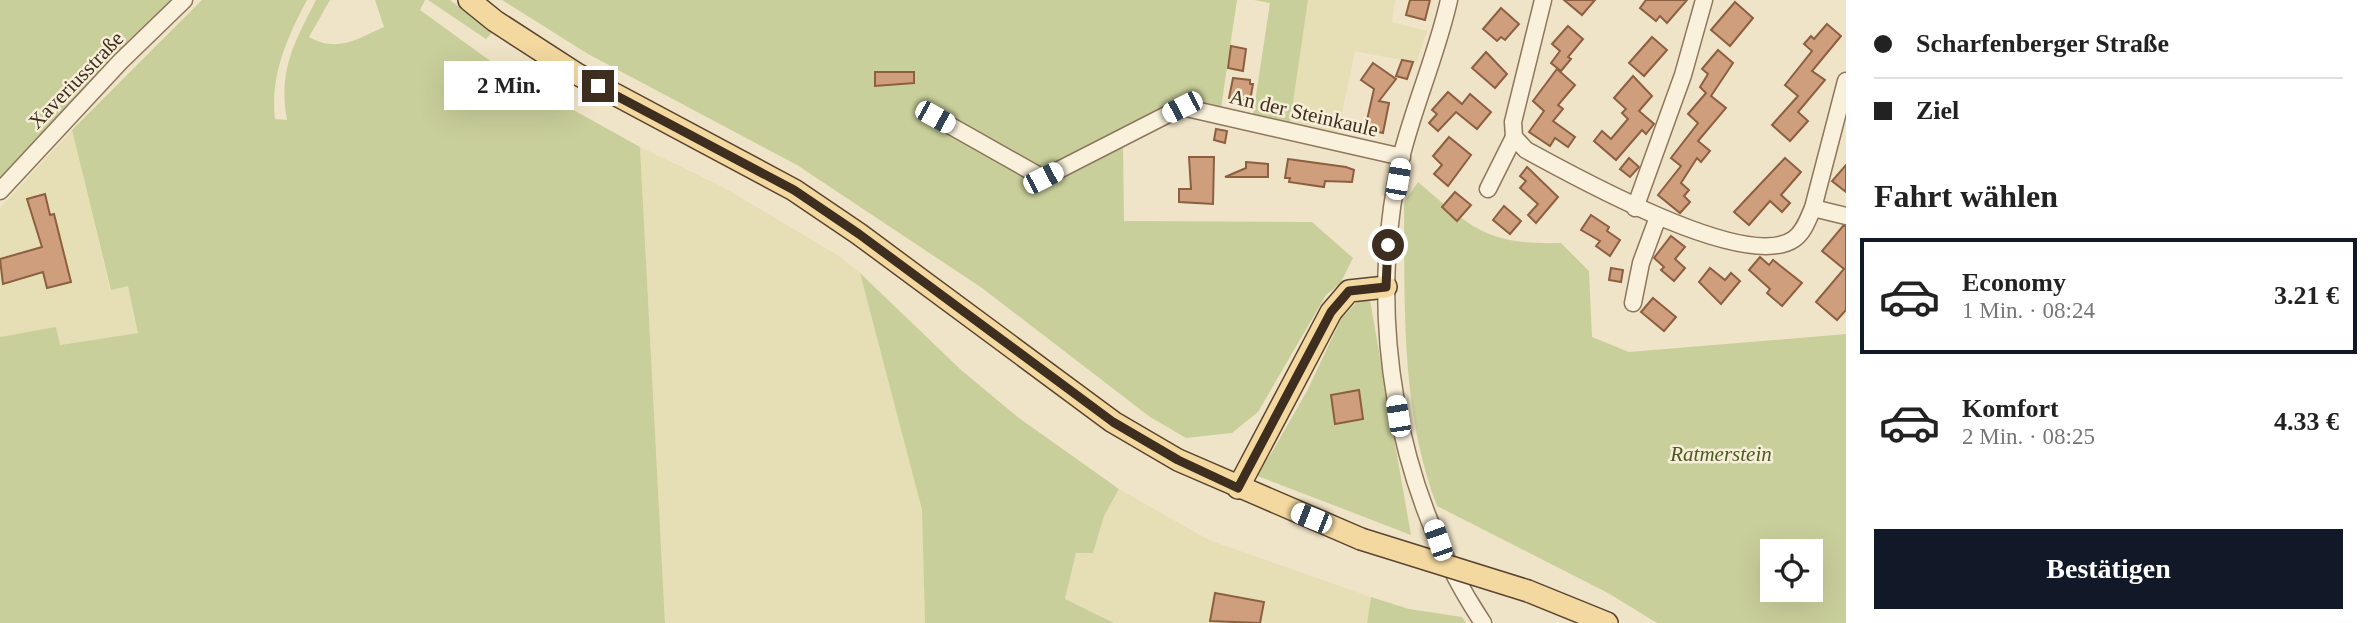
<!DOCTYPE html>
<html lang="de">
<meta charset="utf-8">
<style>
body{margin:0;font-family:Georgia,serif;background:#f2f2f2;color:#222;height:100vh;display:flex;flex-direction:column;font-size:26px;white-space:nowrap}
*{box-sizing:border-box;margin:0}
p{font-size:23px;color:#767676}
.icon{flex:none;width:38px;height:38px;fill:none;stroke:currentColor;stroke-width:2;stroke-linecap:round;stroke-linejoin:round}
.map{position:relative;flex:1;overflow:hidden}
.panel{display:flex;flex-direction:column;background:#fff;width:525px}
.panel>*{flex:none}
.guide{display:grid;align-content:center;height:154px;padding:0 28px;background:#fff}
.fabs{position:absolute;left:1760px;top:539px;display:grid;gap:14px}
.fabs a{display:grid;place-items:center;width:63px;height:63px;border-radius:0px;background:#fff;box-shadow:0 7px 28px #0002;font-size:35px}
.end{position:absolute;width:32px;height:32px;margin:-16px;border:9px solid #3d2e20;background:#fff;box-shadow:0 0 0 4px #fff}
.from{border-radius:50%}
.bubble{position:absolute;height:49px;border-radius:0px;background:#fff;box-shadow:0 7px 28px #0002;font-size:23px;font-weight:600;line-height:49px;text-align:center}
.car{position:absolute;width:21px;height:42px;margin:-21px -10px;border-radius:9px;box-shadow:0 0 5px 2px #0007;background:linear-gradient(#fff 24%,#345 0 40%,#fff 0 76%,#345 0 86%,#fff 0)}
.guide b{display:flex;align-items:center;gap:24px;height:66px;font-size:26px}
.guide b+b{border-top:2px solid #e0e0e0}
.guide i{width:18px;height:18px;background:#222}
ul{padding:0;list-style:none}
li{display:flex;align-items:center;gap:21px;height:116px;margin:0 14px 10px;padding:0 14px;border:4px solid transparent;border-radius:0px}
li div{flex:1}
li b{display:block;font-size:26px}
li em{font-style:normal;font-weight:600}
li.on{border-color:#111827}
li>.icon{width:63px;height:63px;stroke-width:1.5}
h2{padding:0 28px;font-size:32px;line-height:84px}
.button{display:flex;gap:14px;margin-top:auto;padding:14px 28px}
.button a{flex:1;height:80px;border-radius:0px;background:#111827;color:#fff;font-size:28px;font-weight:600;line-height:80px;text-align:center}
main{display:flex;flex:1;min-height:0}
.map>svg:first-child{display:block}
</style>
<main>
<div class="map">
<svg width="1846" height="623" viewBox="0 0 1846 623">
<rect width="100%" height="100%" fill="#f0e4c8"/>
<g fill="#e6deb5">
<polygon points="1308,0 1395,0 1392,22 1427,31 1416,63 1355,51 1338,132 1290,123"/>
<polygon points="72,130 110,289 128,286 139,333 59,345 56,328 0,337 0,208"/>
<polygon points="640,147 721,186 839,256 860,273 922,510 925,623 665,623"/>
<polygon points="1119,489 1209,540 1371,597 1367,623 1114,623 1065,599 1076,553 1093,553 1104,516"/>
</g>
<g fill="#c9cf9b" fill-rule="evenodd">
<polygon points="0,0 178,0 0,190"/>
<path d="M202,0H307C287,38 270,75 275,119L287,120C278,71 294,43 316,0H330L309,37C337,53 357,39 384,27L375,0H425L420,10L507,73L640,147L665,623H0V337L56,327L60,345L138,333L128,286L111,290L72,130Z"/>
<polygon points="428,0 450,0 492,33 486,39"/>
<polygon points="502,0 1237,0 1221,108 1181,100 1123,144 1124,221 1312,222 1353,258 1340,284 1326,295 1258,412 1232,433 1186,438 1150,417 982,288 797,165 588,54"/>
<polygon points="1254,0 1308,0 1290,123 1253,115 1270,3"/>
<path d="M1418,182C1472,228 1486,245 1561,243L1589,271L1592,337L1629,352L1846,334V623H1657L1608,593L1437,506C1400,408 1405,305 1404,202ZM1773,551H1811V590H1773Z"/>
<polygon points="860,273 960,369 1019,418 1119,489 1104,516 1093,553 1076,553 1065,599 1114,623 925,623 922,510"/>
<polygon points="1370,300 1411,535 1255,475 1272,452 1307,391 1341,319 1357,302"/>
<polygon points="1371,597 1409,609 1462,617 1466,623 1367,623"/>
</g>
<g fill="#cf9f7d" stroke="#8d5f41" stroke-width="2">
<polygon points="1410,0 1430,0 1425,20 1406,15"/>
<polygon points="1564,0 1595,0 1582,15"/>
<polygon points="1646,0 1687,0 1667,23 1660,16 1656,21 1640,8"/>
<polygon points="1735,2 1753,18 1730,46 1711,30"/>
<polygon points="1501,8 1519,24 1505,40 1501,37 1497,41 1483,29"/>
<polygon points="1827,24 1841,36 1812,71 1825,80 1798,112 1808,121 1790,141 1772,125 1798,96 1785,85 1812,51 1804,44 1811,36 1814,39"/>
<polygon points="1568,26 1583,39 1568,57 1571,59 1561,71 1551,63 1560,51 1552,44"/>
<polygon points="1652,37 1667,50 1644,76 1629,63"/>
<polygon points="1231,46 1246,49 1243,71 1228,68"/>
<polygon points="1718,50 1733,63 1711,96 1726,108 1698,141 1710,151 1701,162 1697,158 1681,183 1689,190 1684,196 1690,202 1680,213 1658,195 1681,166 1671,158 1698,123 1688,114 1706,93 1700,87 1708,74 1702,69"/>
<polygon points="1486,52 1507,74 1495,88 1472,68"/>
<polygon points="1402,60 1413,62 1407,79 1396,76"/>
<polygon points="1373,63 1396,79 1379,101 1389,103 1383,133 1365,129 1374,89 1361,80"/>
<polygon points="1557,69 1575,85 1558,105 1563,109 1553,121 1575,137 1568,147 1555,138 1550,146 1529,132 1544,111 1533,101"/>
<polygon points="875,72 914,72 914,83 875,86"/>
<polygon points="1633,76 1652,96 1639,111 1654,124 1646,134 1642,130 1616,160 1594,141 1602,131 1611,139 1628,119 1622,113 1626,109 1614,98"/>
<polygon points="1233,78 1250,80 1250,84 1253,84 1250,101 1229,98"/>
<polygon points="1448,92 1462,104 1470,94 1491,112 1477,129 1456,112 1438,131 1429,123 1437,114 1432,110"/>
<polygon points="1216,129 1227,131 1225,143 1214,140"/>
<polygon points="1449,137 1471,155 1448,186 1434,174 1442,165 1433,156"/>
<polygon points="1189,157 1214,157 1213,204 1179,202 1179,189 1191,189"/>
<polygon points="1629,158 1639,167 1630,177 1620,169"/>
<polygon points="1785,158 1801,172 1781,195 1790,203 1782,212 1770,201 1749,225 1734,212"/>
<polygon points="1288,159 1346,167 1354,170 1352,182 1325,181 1324,187 1289,182 1290,178 1285,178"/>
<polygon points="1246,162 1268,164 1268,177 1225,177 1246,168"/>
<polygon points="1846,165 1846,192 1832,181"/>
<polygon points="1527,167 1558,197 1536,223 1528,215 1538,204 1520,188 1526,181 1520,176"/>
<polygon points="1455,192 1471,205 1457,221 1442,207"/>
<polygon points="45,194 50,215 54,214 71,282 47,288 43,272 3,284 0,259 42,247 27,199"/>
<polygon points="1504,206 1521,221 1510,234 1493,220"/>
<polygon points="1591,215 1609,227 1607,231 1620,240 1610,256 1596,246 1600,241 1581,230"/>
<polygon points="1843,226 1846,226 1846,310 1837,320 1816,302 1844,269 1822,251"/>
<polygon points="1671,236 1685,247 1675,259 1685,268 1674,281 1661,270 1664,267 1654,258"/>
<polygon points="1760,257 1769,265 1773,260 1802,283 1782,306 1767,293 1770,289 1749,270"/>
<polygon points="1611,268 1623,270 1621,282 1609,280"/>
<polygon points="1710,268 1725,280 1731,273 1740,281 1721,304 1699,282"/>
<polygon points="1653,298 1676,317 1664,331 1641,312"/>
<polygon points="1359,390 1363,419 1335,424 1331,395"/>
<polygon points="1215,593 1264,602 1260,623 1210,621"/>
</g>
<g fill="none" stroke-linecap="round" stroke-linejoin="round">
<defs>
<g id="minor">
<path d="M1449,0C1437,54 1414,105 1401,158C1366,314 1394,489 1483,623"/>
<path d="M1543,0L1513,122L1514,137L1526,150C1572,175 1746,273 1794,239C1804,232 1808,219 1813,208L1846,216"/>
<polyline points="935,117 1043,178 1182,107 1402,157"/>
<polyline points="1488,189 1514,137"/>
<polyline points="0,191 120,62 184,0"/>
<polyline points="1635,208 1683,75 1704,0"/>
<polyline points="1813,208 1846,81"/>
<polyline points="1633,303 1641,263 1658,217"/>
</g>
<g id="major">
<polyline points="469,0 495,21 577,74 794,190 859,234 1113,422 1178,460 1361,539"/>
<polyline points="1238,488 1331,312 1349,291 1386,287"/>
<polyline points="1528,591 1607,623"/>
</g>
</defs>
<use href="#minor" stroke="#8d765c" stroke-width="19"/>
<use href="#major" stroke="#5b4430" stroke-width="24"/>
<use href="#minor" stroke="#faf1dc" stroke-width="16"/>
<use href="#major" stroke="#f3d9a0" stroke-width="21"/>
<defs>
<polyline id="major-bridge" points="1361,539 1528,591"/>
</defs>
<use href="#major-bridge" stroke="#5b4430" stroke-width="24" stroke-linecap="butt"/>
<use href="#major-bridge" stroke="#f3d9a0" stroke-width="21"/>
</g>
<g fill="none" stroke-linecap="round" stroke-linejoin="round">
<polyline stroke="#3d2e20" stroke-width="9" points="598,86 794,190 859,234 1113,422 1178,460 1238,488 1331,312 1349,291 1386,287 1388,245"/>
</g>
<g text-anchor="middle" stroke-width="5" stroke-linejoin="round" paint-order="stroke">
<g font-size="21" fill="#3d2e20" stroke="#f7eed8">
<text transform="translate(76 80) rotate(-46)" y="7">Xaveriusstraße</text>
<text transform="translate(1304 113) rotate(13)" y="7">An der Steinkaule</text>
</g>
<g font-size="21" font-style="italic" fill="#4d5a26" stroke="#f7eed8">
<text x="1721" y="461">Ratmerstein</text>
</g>
</g>
</svg>
<div class="fabs">
<a><svg class="icon" aria-label="locate" viewBox="0 0 24 24"><circle cx="12" cy="12" r="6"/><path d="M12 2v4M12 18v4M2 12h4M18 12h4"/></svg></a>
</div>
<i class="end from" style="left:1388px;top:245px"></i>
<i class="end" style="left:598px;top:86px"></i>
<div class="bubble" style="left:444px;top:61px;width:130px">2 Min.</div>
<i class="car" style="left:1182px;top:107px;rotate:243deg"></i>
<i class="car" style="left:935px;top:117px;rotate:119deg"></i>
<i class="car" style="left:1043px;top:178px;rotate:63deg"></i>
<i class="car" style="left:1398px;top:179px;rotate:10deg"></i>
<i class="car" style="left:1398px;top:416px;rotate:351deg"></i>
<i class="car" style="left:1311px;top:518px;rotate:292deg"></i>
<i class="car" style="left:1438px;top:540px;rotate:341deg"></i>
</div>
<section class="panel">
<div class="guide">
<b><i class="from"></i>Scharfenberger Straße</b>
<b><i></i>Ziel</b>
</div>
<h2>Fahrt wählen</h2>
<ul>
<li class="on"><svg class="icon" aria-label="car" viewBox="0 0 24 24"><path d="M5 17H2v-5l4-1 3-4h7l3 4 3 1v5h-3M9 17h6M6 11h13"/><circle cx="7" cy="17" r="2"/><circle cx="17" cy="17" r="2"/></svg><div><b>Economy</b><p>1 Min. · 08:24</p></div><em>3.21 €</em></li>
<li><svg class="icon" aria-label="car" viewBox="0 0 24 24"><path d="M5 17H2v-5l4-1 3-4h7l3 4 3 1v5h-3M9 17h6M6 11h13"/><circle cx="7" cy="17" r="2"/><circle cx="17" cy="17" r="2"/></svg><div><b>Komfort</b><p>2 Min. · 08:25</p></div><em>4.33 €</em></li>
</ul>
<div class="button"><a>Bestätigen</a></div>
</section>
</main>
